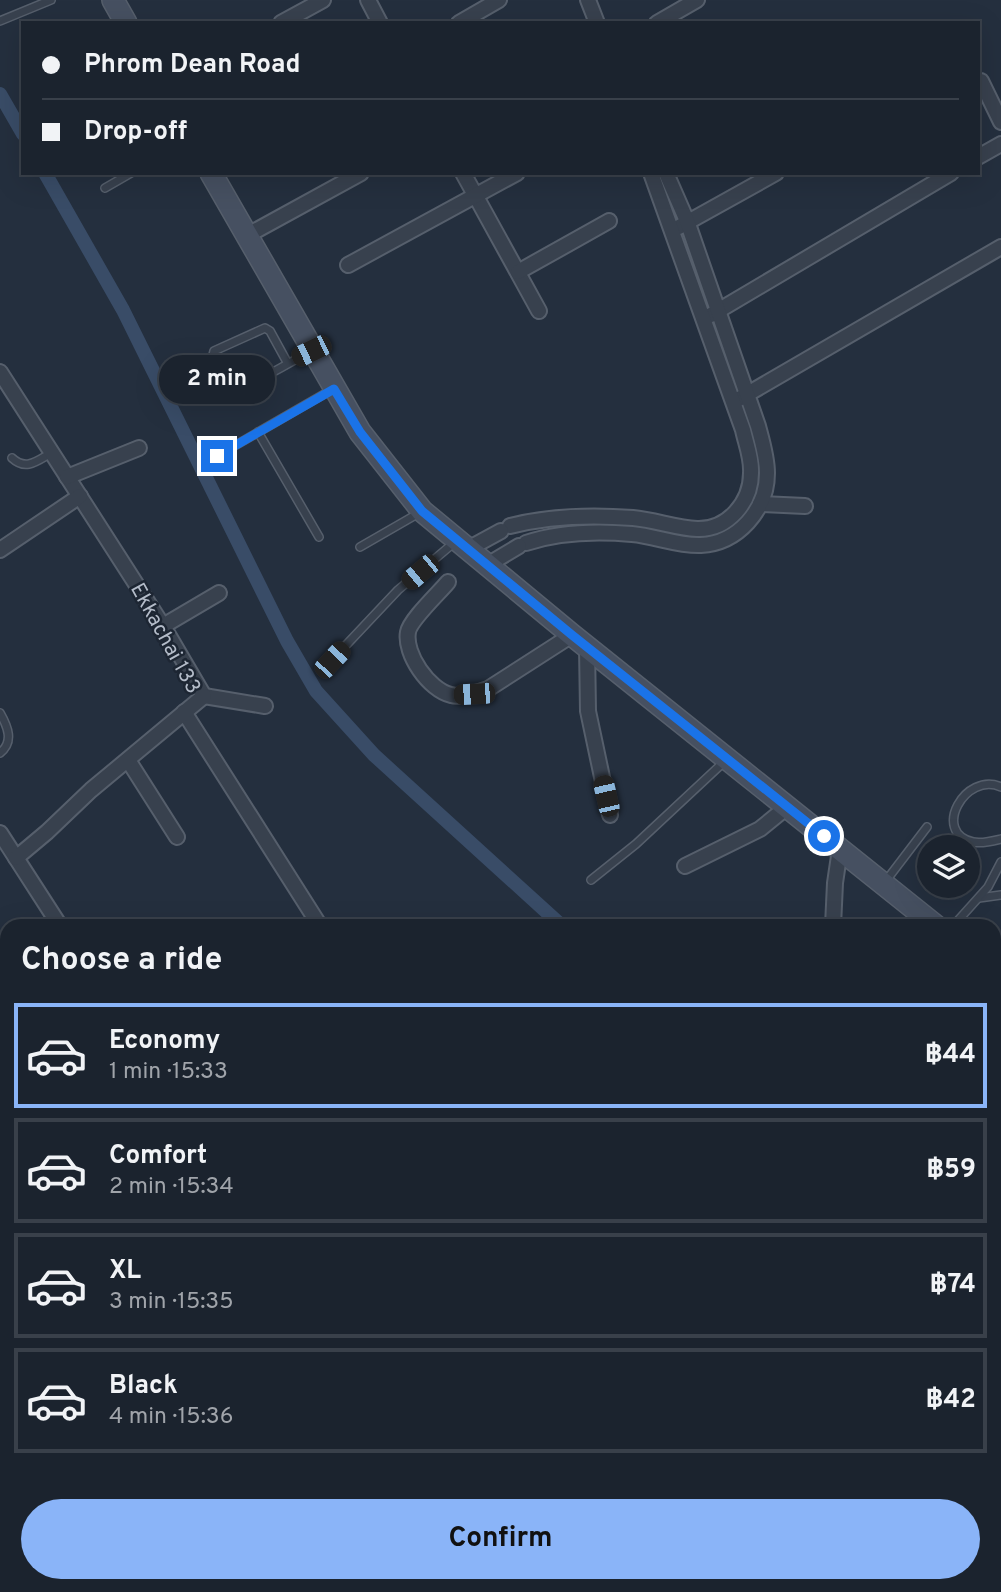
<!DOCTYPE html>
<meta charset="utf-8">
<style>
body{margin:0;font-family:Overpass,sans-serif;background:#242b36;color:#f1f3f6;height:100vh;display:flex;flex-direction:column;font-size:26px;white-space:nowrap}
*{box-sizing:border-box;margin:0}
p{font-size:23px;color:#a0a4aa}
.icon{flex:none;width:38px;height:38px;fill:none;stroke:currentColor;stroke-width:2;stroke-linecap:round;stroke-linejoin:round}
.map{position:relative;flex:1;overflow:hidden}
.sheet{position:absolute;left:0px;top:919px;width:1001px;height:674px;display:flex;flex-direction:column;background:#1b232e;border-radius:21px 21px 0 0;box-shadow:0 7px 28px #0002,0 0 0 2px #39404a}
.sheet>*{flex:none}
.guide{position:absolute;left:21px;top:21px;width:959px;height:154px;border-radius:0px;box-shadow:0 7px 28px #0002,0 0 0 2px #39404a;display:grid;align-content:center;height:154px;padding:0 21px;background:#1b232e}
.buttons{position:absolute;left:917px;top:835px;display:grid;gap:14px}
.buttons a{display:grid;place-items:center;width:63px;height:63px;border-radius:50%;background:#1b232e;box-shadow:0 7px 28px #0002,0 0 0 2px #39404a;font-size:35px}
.end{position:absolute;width:32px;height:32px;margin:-16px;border:9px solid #1a73e8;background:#fff;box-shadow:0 0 0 4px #fff}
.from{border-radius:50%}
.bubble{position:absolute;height:49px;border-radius:24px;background:#1b232e;box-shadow:0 7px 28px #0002,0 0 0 2px #39404a;font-size:23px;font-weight:700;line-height:49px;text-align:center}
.car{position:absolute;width:21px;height:42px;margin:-21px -10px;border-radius:9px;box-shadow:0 0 5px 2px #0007;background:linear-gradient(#222 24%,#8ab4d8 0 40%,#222 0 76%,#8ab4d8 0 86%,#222 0)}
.guide b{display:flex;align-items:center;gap:24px;height:66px;font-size:26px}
.guide b+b{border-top:2px solid #39404a}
.guide i{width:18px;height:18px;background:#f1f3f6}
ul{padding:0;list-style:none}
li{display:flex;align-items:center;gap:21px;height:105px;margin:0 14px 10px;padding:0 7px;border:4px solid #39404a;border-radius:0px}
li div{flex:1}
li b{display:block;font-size:26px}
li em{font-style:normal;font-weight:700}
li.on{border-color:#8ab4f8}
li>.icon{width:63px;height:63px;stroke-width:1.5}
h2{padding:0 21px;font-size:32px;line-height:84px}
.cta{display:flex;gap:14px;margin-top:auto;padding:14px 21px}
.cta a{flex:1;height:80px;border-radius:42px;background:#8ab4f8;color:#111;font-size:28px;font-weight:700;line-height:80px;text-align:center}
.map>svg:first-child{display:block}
</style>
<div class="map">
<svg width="1001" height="1592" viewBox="0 0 1001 1592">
<rect width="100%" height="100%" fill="#242f3e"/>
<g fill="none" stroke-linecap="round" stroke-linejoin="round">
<g stroke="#394c67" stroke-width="14">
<polyline points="0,94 23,134"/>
<polyline points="45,173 123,310 287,641 316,691 374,755 562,926"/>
<polyline points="994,1307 1001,1313"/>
</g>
<defs>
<g id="service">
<polyline points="0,21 51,0"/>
<polyline points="105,188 131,173"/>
<path d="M287,362L270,331L265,328L214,351L212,359L225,388C245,392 291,361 311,351"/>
<polyline points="258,432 319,537"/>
<polyline points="217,456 333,389"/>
<path d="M12,458C26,471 37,461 51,453"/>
<polyline points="360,547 419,513"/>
<polyline points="332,660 398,590 456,541"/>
<path d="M0,713C8,727 14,742 0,753"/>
<path d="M1001,787C965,771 931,833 973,842C982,844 993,841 1001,839"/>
<polyline points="591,880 636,844 726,760"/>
<polyline points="885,882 927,827"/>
<polyline points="979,898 1001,895"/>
<polyline points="953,926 988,887 1001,862"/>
</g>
<g id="minor">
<polyline points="368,0 380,23"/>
<polyline points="588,0 597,23"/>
<polyline points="281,23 323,0"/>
<polyline points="459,23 499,0"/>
<polyline points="657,23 697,0"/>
<polyline points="981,81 1001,122"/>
<polyline points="978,157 1001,144"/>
<polyline points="463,173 539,311"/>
<polyline points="679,227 776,173"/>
<polyline points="246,236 361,173"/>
<polyline points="348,265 517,173"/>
<polyline points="518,272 609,221"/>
<polyline points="711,315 951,173"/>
<polyline points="0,372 163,626 204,696"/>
<polyline points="739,399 1001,247"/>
<polyline points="67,477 139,448"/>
<polyline points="760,504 805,506"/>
<path d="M510,526C549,516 593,515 633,518C655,520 676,528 697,529C728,530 751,502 751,473C752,458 746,444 743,430L651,173"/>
<path d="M526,543C559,532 598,531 632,534C655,536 678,546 701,545C738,543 767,510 767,473C767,457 762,441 758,426L687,221L666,173"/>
<polyline points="468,549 501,531"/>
<polyline points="0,550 80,496"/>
<polyline points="489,564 519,546"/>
<path d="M448,582C439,593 410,620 408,632C404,654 429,690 451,695C462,698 477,693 488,689L572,635"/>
<polyline points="163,626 219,593"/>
<polyline points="587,647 588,711 610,815"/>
<polyline points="204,696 265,706"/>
<polyline points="184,712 320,926"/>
<polyline points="128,760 177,837"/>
<polyline points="0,833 60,926"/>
<polyline points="16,858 47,832 91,790 204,696"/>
<polyline points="685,866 760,829 787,807"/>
<polyline points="833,926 835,883 840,849"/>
<polyline points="264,1592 265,1586"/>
<polyline points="807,1592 808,1586"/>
</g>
<g id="secondary">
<polyline points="113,0 126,23"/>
<polyline points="211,173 360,432 422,511 572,635 936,926"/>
<polyline points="994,973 1001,978"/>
</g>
</defs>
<use href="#service" stroke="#565f6c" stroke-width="10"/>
<use href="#minor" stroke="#565f6c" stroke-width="18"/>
<use href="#secondary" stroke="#565f6c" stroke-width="24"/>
<use href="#service" stroke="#38414e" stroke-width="7"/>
<use href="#minor" stroke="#38414e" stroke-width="14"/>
<use href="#secondary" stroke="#465061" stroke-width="21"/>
</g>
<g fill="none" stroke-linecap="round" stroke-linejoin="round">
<polyline stroke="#1a73e8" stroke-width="9" points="217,456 334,389 360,432 422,511 572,635 824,836"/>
</g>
<g text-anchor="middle" stroke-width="5" stroke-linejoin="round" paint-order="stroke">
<g font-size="21" fill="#b4bcc9" stroke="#1d2633">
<text transform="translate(166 638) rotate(61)" y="7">Ekkachai 133</text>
</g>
</g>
</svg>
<div class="buttons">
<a><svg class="icon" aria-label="layers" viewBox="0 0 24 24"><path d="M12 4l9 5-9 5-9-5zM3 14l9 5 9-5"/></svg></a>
</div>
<i class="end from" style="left:824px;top:836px"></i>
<i class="end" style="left:217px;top:456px"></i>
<div class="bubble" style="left:159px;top:355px;width:116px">2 min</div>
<i class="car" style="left:311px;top:351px;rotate:244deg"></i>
<i class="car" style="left:420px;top:572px;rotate:230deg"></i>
<i class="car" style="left:332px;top:660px;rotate:43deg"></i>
<i class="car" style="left:474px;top:694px;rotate:267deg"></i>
<i class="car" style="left:606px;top:796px;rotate:347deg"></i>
<div class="guide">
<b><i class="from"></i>Phrom Dean Road</b>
<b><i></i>Drop-off</b>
</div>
<section class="sheet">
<h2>Choose a ride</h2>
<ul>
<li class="on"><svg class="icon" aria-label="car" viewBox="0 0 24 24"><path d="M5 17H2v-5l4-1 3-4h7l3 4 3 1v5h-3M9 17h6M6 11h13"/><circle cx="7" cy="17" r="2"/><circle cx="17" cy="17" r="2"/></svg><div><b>Economy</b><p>1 min · 15:33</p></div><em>฿44</em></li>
<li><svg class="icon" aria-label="car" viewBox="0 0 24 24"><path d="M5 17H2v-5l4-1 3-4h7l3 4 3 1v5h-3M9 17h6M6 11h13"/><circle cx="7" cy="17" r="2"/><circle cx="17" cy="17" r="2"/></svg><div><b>Comfort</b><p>2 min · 15:34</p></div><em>฿59</em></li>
<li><svg class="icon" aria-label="car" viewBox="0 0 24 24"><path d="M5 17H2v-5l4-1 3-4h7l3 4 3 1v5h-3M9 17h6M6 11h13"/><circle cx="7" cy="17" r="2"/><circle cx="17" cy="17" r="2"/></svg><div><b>XL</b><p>3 min · 15:35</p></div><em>฿74</em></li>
<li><svg class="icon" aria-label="car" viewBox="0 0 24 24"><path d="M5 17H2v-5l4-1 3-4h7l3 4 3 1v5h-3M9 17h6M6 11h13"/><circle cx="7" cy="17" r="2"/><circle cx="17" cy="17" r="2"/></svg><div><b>Black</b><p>4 min · 15:36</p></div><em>฿42</em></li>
</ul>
<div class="cta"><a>Confirm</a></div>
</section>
</div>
